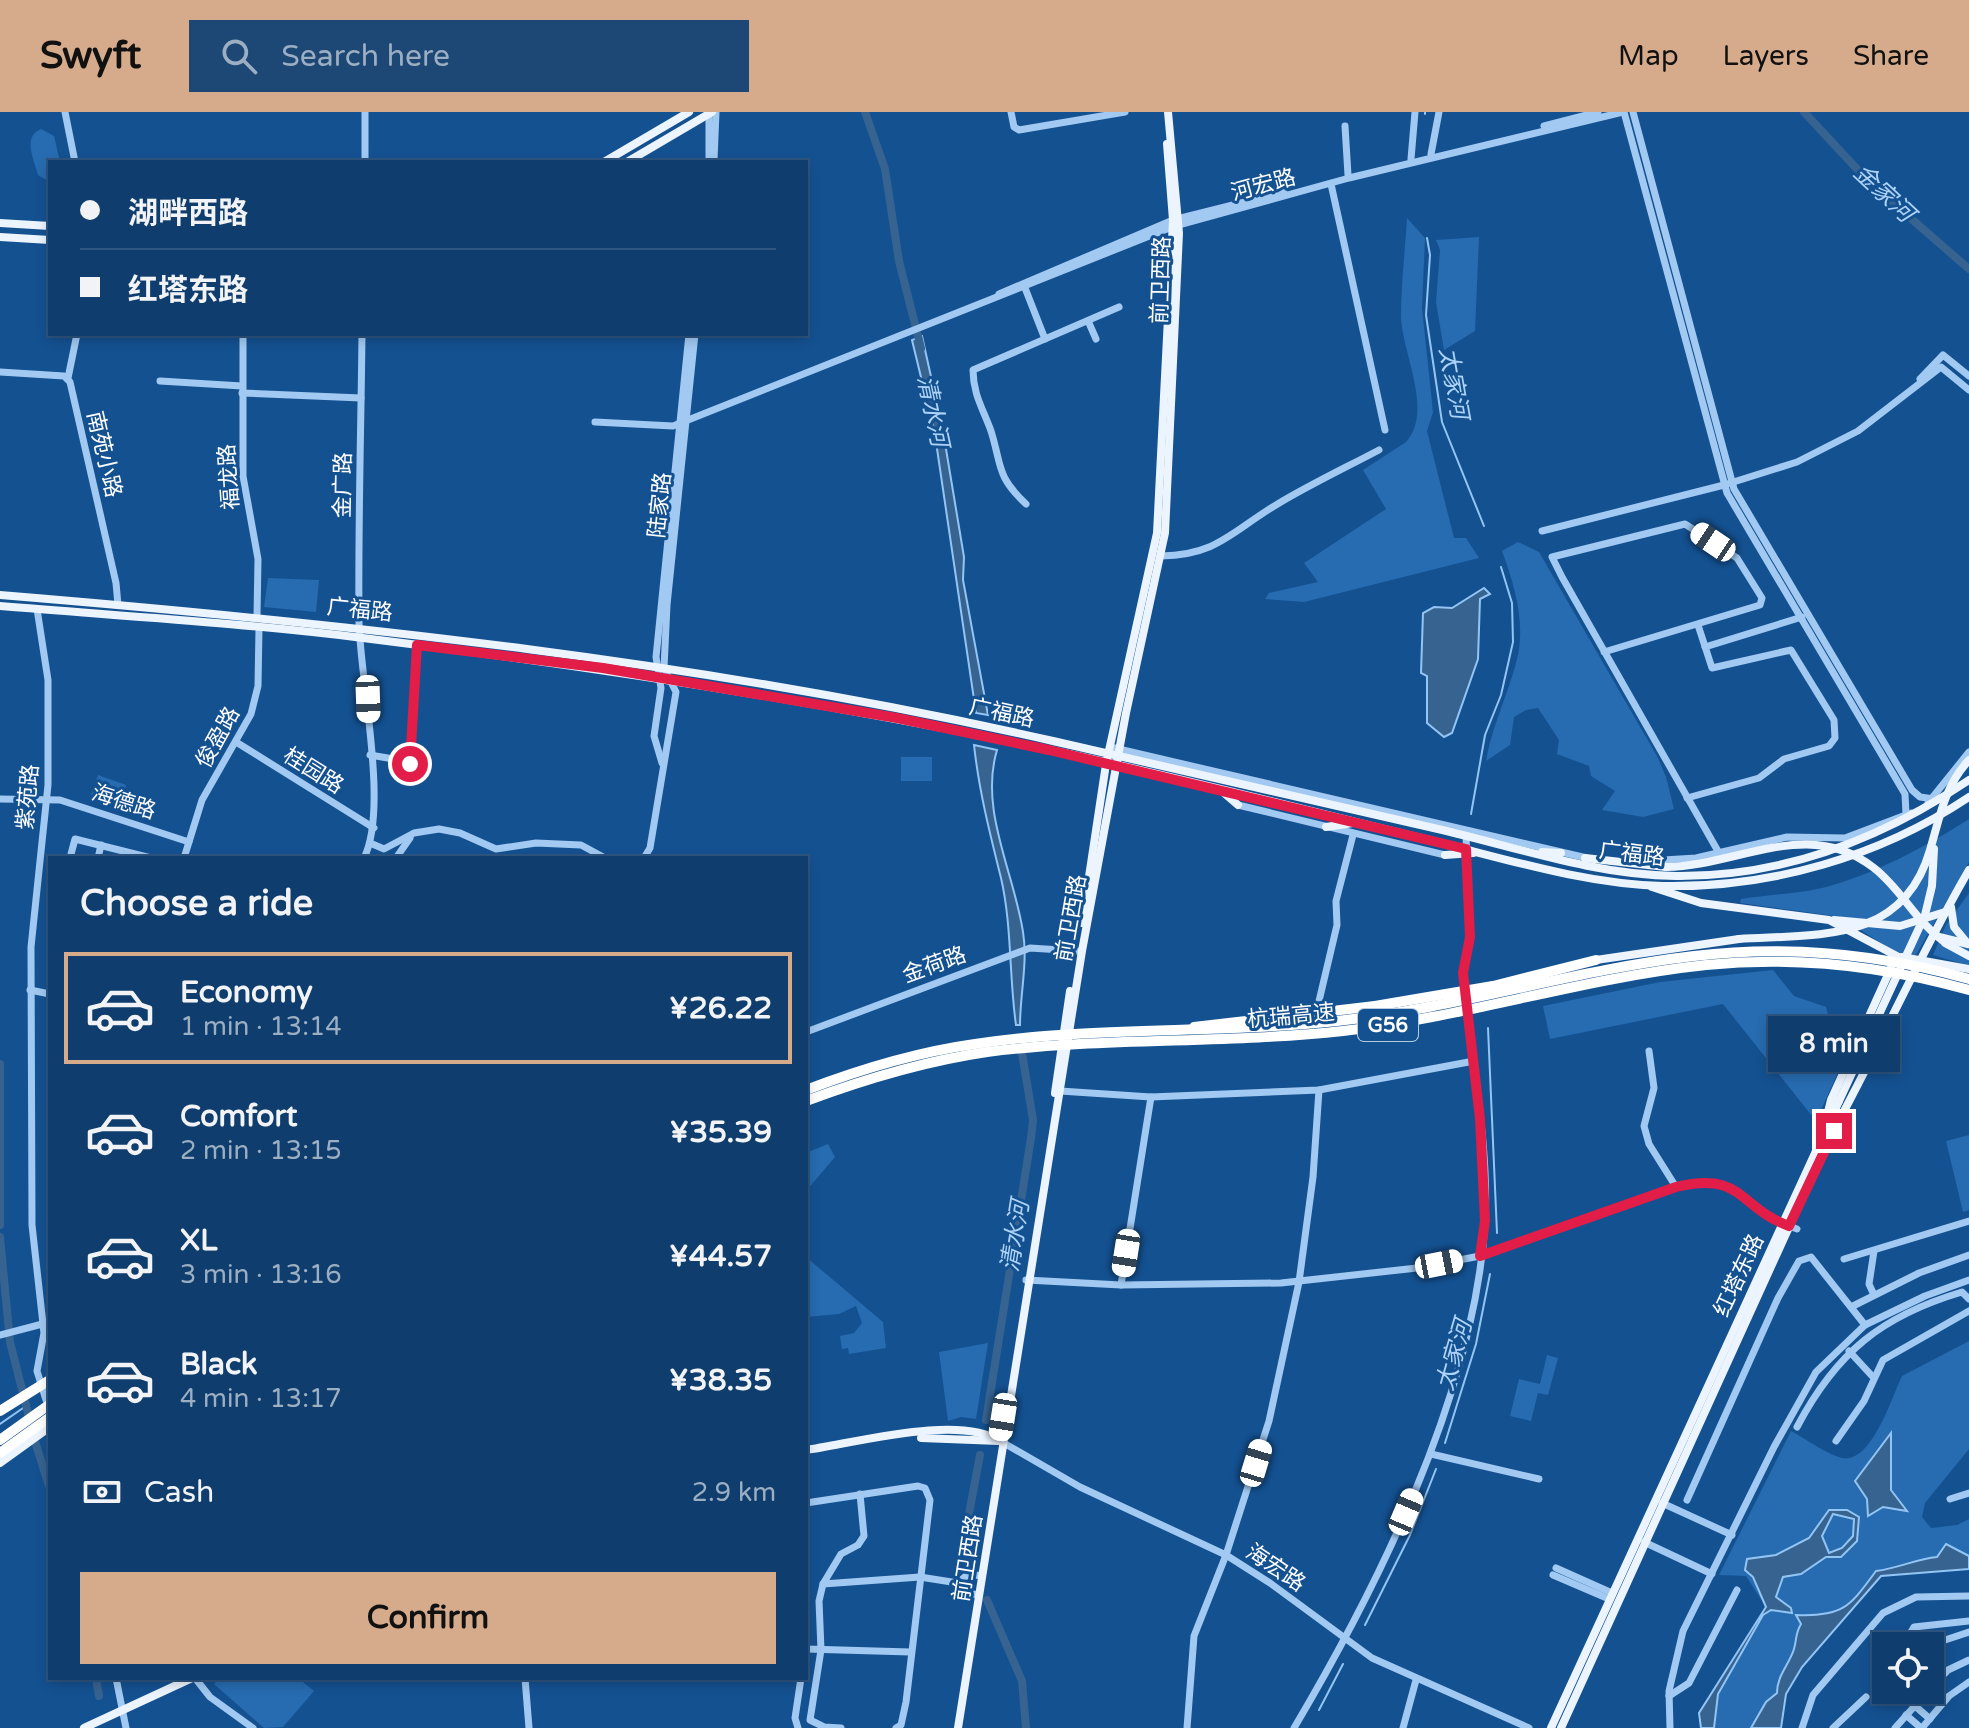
<!DOCTYPE html>
<meta charset="utf-8">
<style>
body{margin:0;font-family:"Varela Round","Noto Sans SC",sans-serif;background:#1d4875;color:#f1f3f6;height:100vh;display:flex;flex-direction:column;font-size:30px;white-space:nowrap}
*{box-sizing:border-box;margin:0}
p{font-size:26px;color:#9baec2}
.icon{flex:none;width:44px;height:44px;fill:none;stroke:currentColor;stroke-width:2;stroke-linecap:round;stroke-linejoin:round}
.map{position:relative;flex:1;overflow:hidden}
.panel{position:absolute;left:48px;top:744px;width:760px;height:824px;display:flex;flex-direction:column;background:#0f3d6d;border-radius:0px;box-shadow:0 4px 12px #0003,0 0 0 2px #2f5680}
.panel>*{flex:none}
.hud{position:absolute;left:48px;top:48px;width:760px;height:176px;border-radius:0px;box-shadow:0 4px 12px #0003,0 0 0 2px #2f5680;display:grid;align-content:center;height:176px;padding:0 32px;background:#0f3d6d}
.controls{position:absolute;left:1872px;top:1520px;display:grid;gap:16px}
.controls a{display:grid;place-items:center;width:72px;height:72px;border-radius:0px;background:#0f3d6d;box-shadow:0 4px 12px #0003,0 0 0 2px #2f5680;font-size:40px}
.end{position:absolute;width:36px;height:36px;margin:-18px;border:10px solid #e11d48;background:#fff;box-shadow:0 0 0 4px #fff}
.from{border-radius:50%}
.bubble{position:absolute;height:56px;border-radius:0px;background:#0f3d6d;box-shadow:0 4px 12px #0003,0 0 0 2px #2f5680;font-size:26px;font-weight:700;line-height:56px;text-align:center}
.car{position:absolute;width:24px;height:48px;margin:-24px -12px;border-radius:10px;box-shadow:0 0 6px 2px #0007;background:linear-gradient(#fff 24%,#345 0 40%,#fff 0 76%,#345 0 86%,#fff 0)}
.hud b{display:flex;align-items:center;gap:28px;height:76px;font-size:30px}
.hud b+b{border-top:2px solid #2f5680}
.hud i{width:20px;height:20px;background:#f1f3f6}
ul{padding:0;list-style:none}
li{display:flex;align-items:center;gap:24px;height:112px;margin:0 16px 12px;padding:0 16px;border:4px solid transparent;border-radius:0px}
li div{flex:1}
li b{display:block;font-size:30px}
li em{font-style:normal;font-weight:700}
li.selected{border-color:#d6ab8b}
li>.icon{width:72px;height:72px;stroke-width:1.5}
h2{padding:0 32px;font-size:36px;line-height:96px}
.pay{display:flex;align-items:center;gap:20px;height:88px;padding:0 32px;font-size:30px}
.pay p{margin-inline-start:auto}
.cta{display:flex;gap:16px;margin-top:auto;padding:16px 32px}
.cta a{flex:1;height:92px;border-radius:0px;background:#d6ab8b;color:#111;font-size:32px;font-weight:700;line-height:92px;text-align:center}
header{display:flex;align-items:center;gap:48px;box-sizing:border-box;height:112px;padding:0 40px;background:#d6ab8b;color:#111}
header strong{font-size:38px}
nav{display:flex;gap:44px;margin-inline-start:auto;font-size:28px}
.search{width:560px;height:72px;background:#1d4875;display:flex;align-items:center;gap:20px;box-sizing:border-box;padding:0 28px;border-radius:0px;color:#9baec2;font-size:30px}
.map>svg:first-child{display:block}
</style>
<header>
<strong>Swyft</strong>
<div class="search"><svg class="icon" aria-label="search" viewBox="0 0 24 24"><circle cx="10" cy="10" r="6"/><path d="M15 15l6 6"/></svg>Search here</div>
<nav><a>Map</a><a>Layers</a><a>Share</a></nav>
</header>
<div class="map">
<svg width="1969" height="1616" viewBox="0 0 1969 1616">
<rect width="100%" height="100%" fill="#145191"/>
<g fill="#276bb0">
<path d="M41,17L54,24L60,50H50V70L38,63C34,47 22,25 41,17Z"/>
<path d="M1407,106L1425,126L1422,196L1433,300L1427,319L1454,426H1466L1479,446L1304,490L1265,487L1269,481L1318,470L1304,451L1386,397L1363,358L1406,330C1434,299 1402,241 1401,205C1401,172 1405,139 1407,106Z"/>
<polygon points="1479,125 1475,219 1444,238 1436,190 1440,138 1436,128"/>
<path d="M1518,430L1539,440L1657,644L1666,665L1674,697L1643,705L1602,698L1615,679L1591,664L1589,654L1557,642L1559,628L1538,596L1526,598L1514,605L1510,633L1486,649C1492,612 1510,579 1518,543C1525,507 1514,472 1502,439Z"/>
<polygon points="268,466 319,468 316,500 264,495"/>
<rect x="901" y="645" width="31" height="24"/>
<polygon points="98,663 126,673 118,696 90,686"/>
<path d="M1969,707V750L1916,843L1896,841L1841,805L1740,791L1741,787C1767,783 1795,782 1822,776C1873,763 1925,735 1969,707Z"/>
<polygon points="1969,781 1969,854 1933,843 1946,813"/>
<polygon points="1773,858 1794,884 1826,895 1831,914 1852,930 1816,1009 1723,892 1550,927 1543,894 1660,870"/>
<polygon points="1969,1023 1969,1098 1963,1100 1946,1029"/>
<polygon points="828,1032 835,1045 806,1079 806,1041"/>
<polygon points="806,1145 883,1210 886,1236 849,1242 848,1236 842,1237 840,1224 854,1221 862,1211 856,1194 839,1202 806,1205"/>
<path d="M1969,1229V1337L1925,1391L1922,1405L1931,1416L1957,1413L1969,1407V1457L1881,1464L1802,1555L1786,1582L1781,1616H1701L1699,1601L1766,1495L1746,1464L1719,1463L1791,1319C1806,1327 1826,1342 1842,1346C1872,1352 1892,1284 1902,1264Z"/>
<polygon points="988,1231 976,1307 961,1305 948,1309 939,1240"/>
<polygon points="1547,1243 1558,1246 1548,1283 1538,1281 1531,1309 1510,1304 1519,1267 1540,1272"/>
<polygon points="219,1566 298,1566 314,1579 283,1615 264,1616 214,1572"/>
</g>
<g fill="#376391" stroke="#93c5f4" stroke-width="2" fill-rule="evenodd">
<polygon points="922,224 943,319 964,445 963,468 988,603 976,601 935,323 912,228"/>
<polygon points="1484,476 1490,482 1480,487 1478,547 1452,621 1444,625 1427,611 1427,564 1421,561 1423,501 1434,495 1452,496"/>
<path d="M974,633L997,638C979,698 1014,760 1023,820C1028,851 1020,882 1020,913H1016C1009,865 1012,813 1001,766C990,722 979,679 974,633Z"/>
<polygon points="1891,1321 1891,1378 1907,1399 1883,1395 1868,1404 1867,1387 1855,1369"/>
<path d="M1829,1398H1847L1859,1405L1857,1429L1841,1445H1826L1801,1462L1783,1465L1776,1485L1791,1496L1792,1501L1771,1498L1763,1503L1718,1582L1714,1616H1701L1699,1601L1766,1495L1753,1465L1745,1458L1747,1447L1776,1443L1809,1426ZM1833,1402L1854,1407L1853,1424L1842,1436L1829,1441L1822,1424Z"/>
<path d="M1946,1432L1969,1444V1457L1881,1464L1802,1555L1786,1582L1781,1616H1751L1766,1590L1777,1581C1777,1563 1789,1553 1794,1537C1797,1527 1795,1522 1801,1512L1796,1503C1844,1505 1850,1494 1876,1459C1899,1456 1916,1447 1937,1445Z"/>
</g>
<g fill="none" stroke-linecap="round" stroke-linejoin="round">
<g stroke="#93c5f4" stroke-width="2">
<polyline points="1425,2 1425,0"/>
<polyline points="1427,126 1430,143 1426,203 1442,310 1484,414"/>
<polyline points="1471,702 1485,623 1501,583 1513,530 1512,491 1501,455"/>
<polyline points="1488,916 1497,1121"/>
<polyline points="0,1312 26,1294"/>
<polyline points="1445,1331 1476,1232 1490,1162"/>
<polyline points="1365,1513 1410,1423 1436,1357"/>
<polyline points="1319,1598 1343,1552"/>
</g>
<g stroke="#376391" stroke-width="8">
<polyline points="865,0 885,57 899,149 921,236"/>
<polyline points="1804,0 1869,70 1969,157"/>
<polyline points="0,952 0,1113"/>
<polyline points="0,1125 10,1230 30,1309"/>
<polyline points="986,1308 1031,1026 1033,1008 1022,941"/>
<polyline points="33,1323 50,1377"/>
<polyline points="972,1445 966,1418 980,1343"/>
<polyline points="987,1488 1022,1569 1026,1616"/>
<polyline points="96,1566 99,1584"/>
</g>
<g stroke="#a1c9f1" stroke-width="7">
<polyline points="65,0 75,50"/>
<polyline points="709,0 709,50"/>
<polyline points="1011,0 1014,15 1019,18 1125,0"/>
<polyline points="1624,0 1727,381 1905,682 1906,703"/>
<polyline points="1633,0 1734,377 1912,678 1920,685 1934,687"/>
<polyline points="1345,14 1348,63"/>
<polyline points="1544,14 1598,0"/>
<polyline points="1431,42 1439,0"/>
<polyline points="1411,47 1415,0"/>
<polyline points="714,48 716,0"/>
<polyline points="365,50 365,0"/>
<polyline points="1331,72 1385,318"/>
<polyline points="1025,176 1045,227"/>
<polyline points="999,182 1173,108 1284,80"/>
<polyline points="1089,211 1096,227"/>
<polyline points="243,222 243,364 258,447 257,504"/>
<path d="M362,222C361,318 358,414 359,510C360,568 389,696 364,746"/>
<polyline points="0,260 64,264 70,270 116,471 118,493"/>
<polyline points="68,266 77,222"/>
<polyline points="1920,267 1943,243 1969,264"/>
<polyline points="160,269 242,274"/>
<polyline points="242,281 361,286"/>
<polyline points="595,310 673,314 1172,115 1349,66 1623,0"/>
<path d="M1026,392C996,364 1002,354 991,319C983,297 973,282 973,258L1119,195"/>
<polyline points="1542,419 1724,373 1797,350 1858,319 1941,255 1969,278"/>
<path d="M1161,444C1217,443 1231,420 1276,393C1309,373 1345,356 1379,338"/>
<polyline points="37,497 48,568 48,673 31,835 32,1113 44,1221 37,1259 46,1288"/>
<polyline points="1705,535 1802,505"/>
<polyline points="1604,540 1760,493 1762,486 1737,446 1685,412 1552,445 1562,465 1719,741"/>
<polyline points="236,630 374,716"/>
<polyline points="1110,635 1587,746"/>
<polyline points="370,643 411,650 417,533"/>
<polyline points="662,651 654,624 661,576 656,545 689,222"/>
<polyline points="1687,686 1759,666 1784,647 1829,634 1835,626 1834,608 1791,538 1712,556 1698,513"/>
<polyline points="0,687 60,688 189,730"/>
<polyline points="1928,691 1969,640"/>
<polyline points="1238,693 1445,743"/>
<polyline points="370,731 384,737 414,721 439,717 460,721 496,737 536,731 581,733 605,746"/>
<polyline points="70,746 75,727 151,746"/>
<polyline points="98,746 101,733"/>
<polyline points="184,746 202,688 251,602 258,574 259,516"/>
<polyline points="396,746 410,726"/>
<polyline points="644,746 650,736 676,580 664,556 667,493 695,222"/>
<polyline points="1647,749 1696,746 1787,725 1845,726 1911,701"/>
<polyline points="30,878 50,882"/>
<polyline points="1465,881 1463,861 1470,825 1466,724"/>
<polyline points="1319,889 1337,813 1336,789 1353,723"/>
<polyline points="806,920 1030,836 1077,839"/>
<polyline points="1649,939 1654,976 1644,1014 1649,1032 1676,1075"/>
<polyline points="1060,979 1151,985 1319,978 1474,949"/>
<polyline points="1844,1147 1969,1109"/>
<path d="M1026,1168L1121,1173L1281,1171L1417,1156L1480,1144L1676,1075C1743,1059 1743,1099 1797,1117"/>
<polyline points="1121,1173 1151,985"/>
<polyline points="1874,1183 1869,1172 1874,1139"/>
<polyline points="1853,1194 1919,1161 1969,1143"/>
<polyline points="0,1223 50,1210"/>
<polyline points="1849,1239 1873,1265"/>
<path d="M1797,1315C1836,1241 1881,1204 1962,1180L1969,1187"/>
<polyline points="1836,1329 1864,1289 1883,1248 1969,1199"/>
<polyline points="1002,1330 1080,1375 1226,1443 1270,1471 1372,1546 1529,1616"/>
<polyline points="1431,1342 1539,1367"/>
<polyline points="1950,1387 1969,1381"/>
<polyline points="1687,1388 1778,1186 1799,1149 1811,1145 1865,1213"/>
<polyline points="806,1391 918,1374 925,1376 930,1388 906,1590 901,1613 896,1616"/>
<polyline points="1662,1391 1732,1423"/>
<polyline points="1644,1430 1712,1462"/>
<polyline points="1556,1456 1612,1481"/>
<polyline points="1553,1463 1609,1487"/>
<polyline points="823,1472 920,1465 958,1471"/>
<polyline points="979,1483 967,1481 958,1471 966,1464 982,1463"/>
<polyline points="1939,1530 1969,1520"/>
<polyline points="1918,1534 1908,1525 1914,1515 1969,1509"/>
<polyline points="806,1537 910,1540"/>
<polyline points="1930,1544 1945,1561"/>
<polyline points="116,1566 126,1616"/>
<polyline points="195,1566 210,1585 253,1616"/>
<polyline points="525,1566 529,1616"/>
<polyline points="1930,1576 1948,1558 1969,1548"/>
<polyline points="1669,1584 1689,1571 1737,1478"/>
<polyline points="1914,1593 1930,1607"/>
<polyline points="1906,1603 1921,1616"/>
<polyline points="798,1616 795,1606 801,1566"/>
<polyline points="841,1616 824,1615 810,1608 821,1538 819,1489 823,1472 841,1442 858,1433 864,1424 860,1382"/>
<polyline points="1187,1616 1194,1524 1226,1443 1269,1309 1299,1170 1313,1065 1319,978"/>
<path d="M1294,1616C1380,1471 1474,1281 1485,1111C1489,1038 1474,965 1467,894"/>
<polyline points="1403,1616 1416,1568"/>
<polyline points="1670,1616 1669,1579 1683,1519 1774,1335 1816,1260 1865,1213 1925,1184 1969,1168"/>
<polyline points="1802,1616 1813,1583 1883,1501 1916,1485 1969,1484"/>
<polyline points="1833,1616 1866,1585"/>
<polyline points="1895,1616 1929,1578"/>
<polyline points="1922,1616 1949,1584 1969,1570"/>
</g>
<g stroke="#ebf4ff" stroke-width="8">
<polyline points="604,50 689,0"/>
<polyline points="627,50 712,0"/>
<polyline points="0,111 50,114"/>
<polyline points="0,125 50,128"/>
<path d="M0,483C353,512 706,550 1053,629C1181,658 1309,688 1438,717C1516,735 1594,763 1676,764C1784,765 1880,728 1969,668"/>
<path d="M0,494C121,504 242,511 363,526C591,554 817,589 1041,636C1170,663 1298,696 1425,727C1503,746 1583,772 1663,774C1771,776 1879,745 1969,685"/>
<polyline points="1224,681 1238,693"/>
<polyline points="1326,715 1353,711"/>
<polyline points="1542,740 1561,741"/>
<polyline points="1445,743 1473,741"/>
<polyline points="1585,746 1666,755"/>
<polyline points="1652,775 1701,791 1829,808 1908,850"/>
<polyline points="1951,795 1954,815 1968,832"/>
<polyline points="1834,808 1900,814 1945,800"/>
<polyline points="1082,811 1106,652 1157,421 1173,108 1167,32"/>
<polyline points="1939,825 1968,832"/>
<polyline points="1945,831 1969,844"/>
<polyline points="1902,845 1969,857"/>
<polyline points="1596,848 1739,827"/>
<polyline points="1055,981 1070,879"/>
<polyline points="1825,1012 1831,988 1896,845"/>
<polyline points="921,1326 999,1329"/>
<path d="M806,1338C855,1331 959,1302 1000,1329"/>
<polyline points="0,1351 50,1315"/>
<polyline points="84,1616 192,1566"/>
<polyline points="958,1616 1082,839 1126,601 1165,421 1179,121 1168,0"/>
<polyline points="1551,1616 1839,989"/>
<path d="M1561,1616L1830,1025C1879,937 1918,845 1969,758"/>
</g>
<g stroke="#fff" stroke-width="10">
<polyline points="1493,874 1596,848"/>
<polyline points="1194,915 1375,894"/>
<polyline points="0,1341 50,1305"/>
</g>
<g stroke="#ebf4ff" stroke-width="8">
<path d="M1666,755C1738,754 1809,704 1874,756C1901,777 1915,808 1942,828"/>
<path d="M1739,827C1817,822 1903,832 1930,738C1940,705 1944,675 1969,648"/>
<polyline points="1839,989 1925,803 1932,774 1934,737"/>
</g>
<g stroke="#fff" stroke-width="10">
<polyline points="1375,894 1493,874"/>
<path d="M806,978C861,957 917,940 975,932C1094,914 1217,922 1337,909C1458,896 1573,858 1694,844C1786,833 1880,842 1969,867"/>
<path d="M806,989C865,967 925,949 987,940C1104,925 1225,932 1343,919C1465,905 1583,866 1706,853C1794,844 1884,854 1969,878"/>
<polyline points="0,1299 48,1269"/>
<polyline points="0,1328 50,1292"/>
</g>
</g>
<g fill="none" stroke-linecap="round" stroke-linejoin="round">
<path stroke="#e11d48" stroke-width="10" d="M410,652L417,533L603,556L897,606L1049,638L1466,737L1470,825L1463,861L1480,1007L1485,1109L1480,1144L1676,1075C1744,1059 1737,1095 1789,1114L1834,1019"/>
</g>
<g text-anchor="middle" stroke-width="6" stroke-linejoin="round" paint-order="stroke">
<rect fill="#145191" stroke="#b8cbde" stroke-width="2" x="1358" y="897" width="60" height="32" rx="6"/>
<g font-size="20" font-weight="bold" fill="#fff">
<text x="1388" y="920">G56</text>
</g>
<g font-size="22" fill="#fff" stroke="#145191">
<text transform="translate(1263 72) rotate(-15)" y="8">河宏路</text>
<text transform="translate(1160 168) rotate(-88)" y="8">前卫西路</text>
<text transform="translate(105 342) rotate(77)" y="8">南苑小路</text>
<text transform="translate(228 365) rotate(-94)" y="8">福龙路</text>
<text transform="translate(342 373) rotate(-89)" y="8">金广路</text>
<text transform="translate(659 393) rotate(-84)" y="8">陆家路</text>
<text transform="translate(360 497) rotate(6)" y="8">广福路</text>
<text transform="translate(1002 600) rotate(12)" y="8">广福路</text>
<text transform="translate(217 625) rotate(-61)" y="8">俊盈路</text>
<text transform="translate(314 658) rotate(32)" y="8">桂园路</text>
<text transform="translate(27 685) rotate(-85)" y="8">紫苑路</text>
<text transform="translate(124 689) rotate(18)" y="8">海德路</text>
<text transform="translate(1632 741) rotate(7)" y="8">广福路</text>
<text transform="translate(1070 806) rotate(-80)" y="8">前卫西路</text>
<text transform="translate(934 852) rotate(-20)" y="8">金荷路</text>
<text transform="translate(1291 903) rotate(-5)" y="8">杭瑞高速</text>
<text transform="translate(1738 1163) rotate(-65)" y="8">红塔东路</text>
<text transform="translate(967 1446) rotate(-81)" y="8">前卫西路</text>
<text transform="translate(1276 1455) rotate(34)" y="8">海宏路</text>
</g>
<g font-size="24" font-style="italic" fill="#add3f8" stroke="#145191">
<text transform="translate(1884 81) rotate(43)" y="8">金家河</text>
<text transform="translate(1454 271) rotate(80)" y="8">太家河</text>
<text transform="translate(933 299) rotate(78)" y="8">清水河</text>
<text transform="translate(1015 1124) rotate(-81)" y="8">清水河</text>
<text transform="translate(1454 1243) rotate(-74)" y="8">太家河</text>
</g>
</g>
</svg>
<div class="controls">
<a><svg class="icon" aria-label="locate" viewBox="0 0 24 24"><circle cx="12" cy="12" r="6"/><path d="M12 2v4M12 18v4M2 12h4M18 12h4"/></svg></a>
</div>
<i class="end from" style="left:410px;top:652px"></i>
<i class="end" style="left:1834px;top:1019px"></i>
<div class="bubble" style="left:1768px;top:904px;width:132px">8 min</div>
<i class="car" style="left:1713px;top:430px;rotate:304deg"></i>
<i class="car" style="left:368px;top:587px;rotate:178deg"></i>
<i class="car" style="left:1126px;top:1141px;rotate:189deg"></i>
<i class="car" style="left:1439px;top:1152px;rotate:79deg"></i>
<i class="car" style="left:1003px;top:1305px;rotate:189deg"></i>
<i class="car" style="left:1256px;top:1351px;rotate:17deg"></i>
<i class="car" style="left:1406px;top:1400px;rotate:23deg"></i>
<div class="hud">
<b><i class="from"></i>湖畔西路</b>
<b><i></i>红塔东路</b>
</div>
<section class="panel">
<h2>Choose a ride</h2>
<ul>
<li class="selected"><svg class="icon" aria-label="car" viewBox="0 0 24 24"><path d="M5 17H2v-5l4-1 3-4h7l3 4 3 1v5h-3M9 17h6M6 11h13"/><circle cx="7" cy="17" r="2"/><circle cx="17" cy="17" r="2"/></svg><div><b>Economy</b><p>1 min · 13:14</p></div><em>¥26.22</em></li>
<li><svg class="icon" aria-label="car" viewBox="0 0 24 24"><path d="M5 17H2v-5l4-1 3-4h7l3 4 3 1v5h-3M9 17h6M6 11h13"/><circle cx="7" cy="17" r="2"/><circle cx="17" cy="17" r="2"/></svg><div><b>Comfort</b><p>2 min · 13:15</p></div><em>¥35.39</em></li>
<li><svg class="icon" aria-label="car" viewBox="0 0 24 24"><path d="M5 17H2v-5l4-1 3-4h7l3 4 3 1v5h-3M9 17h6M6 11h13"/><circle cx="7" cy="17" r="2"/><circle cx="17" cy="17" r="2"/></svg><div><b>XL</b><p>3 min · 13:16</p></div><em>¥44.57</em></li>
<li><svg class="icon" aria-label="car" viewBox="0 0 24 24"><path d="M5 17H2v-5l4-1 3-4h7l3 4 3 1v5h-3M9 17h6M6 11h13"/><circle cx="7" cy="17" r="2"/><circle cx="17" cy="17" r="2"/></svg><div><b>Black</b><p>4 min · 13:17</p></div><em>¥38.35</em></li>
</ul>
<div class="pay"><svg class="icon" aria-label="cash" viewBox="0 0 24 24"><path d="M3 7h18v10H3z"/><circle cx="12" cy="12" r="2"/></svg>Cash<p>2.9 km</p></div>
<div class="cta"><a>Confirm</a></div>
</section>
</div>
